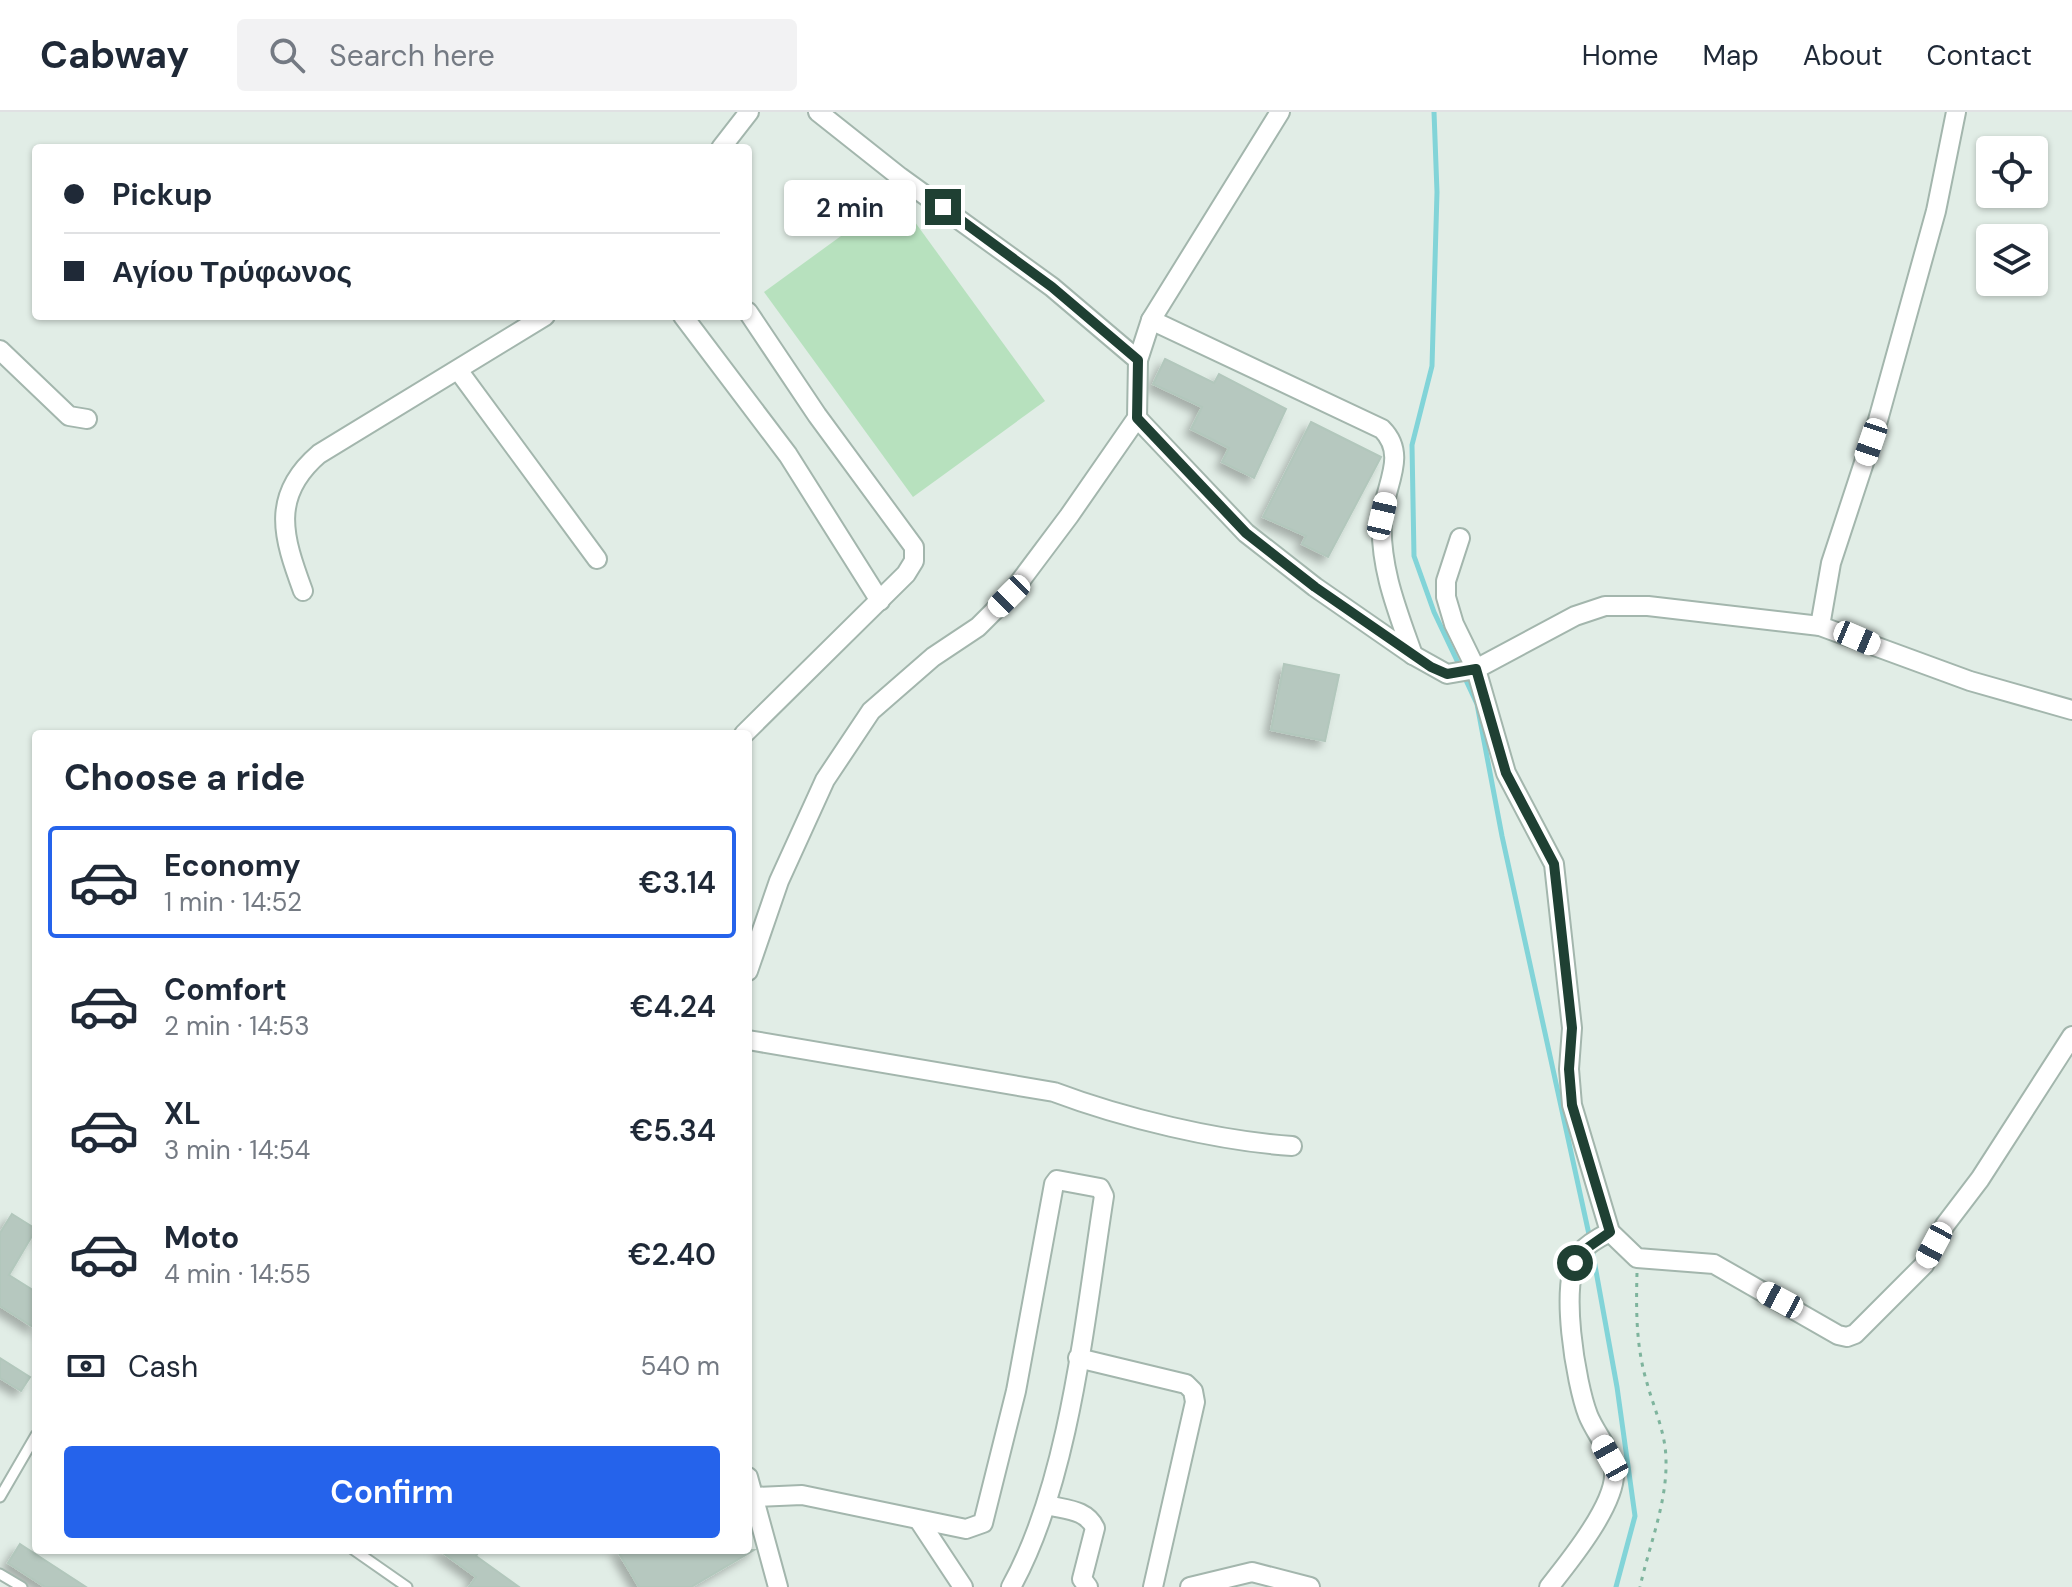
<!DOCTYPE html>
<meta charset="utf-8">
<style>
body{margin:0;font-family:"DM Sans",sans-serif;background:#f2f2f3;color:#1f2937;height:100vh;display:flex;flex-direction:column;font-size:30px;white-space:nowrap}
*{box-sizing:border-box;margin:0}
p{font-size:26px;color:#747a83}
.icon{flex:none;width:44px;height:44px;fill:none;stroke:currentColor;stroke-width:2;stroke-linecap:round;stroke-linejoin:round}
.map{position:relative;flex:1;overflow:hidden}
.sheet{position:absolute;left:32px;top:618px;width:720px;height:824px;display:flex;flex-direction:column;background:#fff;border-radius:8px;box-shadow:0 2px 6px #0004}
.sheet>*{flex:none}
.guide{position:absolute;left:32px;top:32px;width:720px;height:176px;border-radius:8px;box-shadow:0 2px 6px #0004;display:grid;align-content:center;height:176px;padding:0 32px;background:#fff}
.buttons{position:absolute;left:1976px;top:24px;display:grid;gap:16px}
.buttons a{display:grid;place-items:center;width:72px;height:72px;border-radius:8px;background:#fff;box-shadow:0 2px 6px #0004;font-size:40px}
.end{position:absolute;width:36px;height:36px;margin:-18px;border:10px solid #1f4033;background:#fff;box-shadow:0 0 0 4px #fff}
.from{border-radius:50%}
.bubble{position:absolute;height:56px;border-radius:8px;background:#fff;box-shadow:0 2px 6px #0004;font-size:26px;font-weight:600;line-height:56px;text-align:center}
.car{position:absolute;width:24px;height:48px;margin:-24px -12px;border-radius:10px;box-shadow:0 0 6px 2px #0007;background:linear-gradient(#fff 24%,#345 0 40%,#fff 0 76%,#345 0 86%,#fff 0)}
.guide b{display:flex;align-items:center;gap:28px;height:76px;font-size:30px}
.guide b+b{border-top:2px solid #e0e1e3}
.guide i{width:20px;height:20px;background:#1f2937}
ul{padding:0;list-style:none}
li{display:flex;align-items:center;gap:24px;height:112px;margin:0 16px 12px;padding:0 16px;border:4px solid transparent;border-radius:8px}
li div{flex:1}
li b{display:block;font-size:30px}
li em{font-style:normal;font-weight:600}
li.on{border-color:#2563eb}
li>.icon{width:72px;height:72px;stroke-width:1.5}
h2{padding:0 32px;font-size:36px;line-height:96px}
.pay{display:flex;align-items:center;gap:20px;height:88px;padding:0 32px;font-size:30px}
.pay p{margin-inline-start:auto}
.button{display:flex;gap:16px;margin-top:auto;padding:16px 32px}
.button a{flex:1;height:92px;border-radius:8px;background:#2563eb;color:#fff;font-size:32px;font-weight:600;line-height:92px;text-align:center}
header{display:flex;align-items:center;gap:48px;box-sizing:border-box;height:112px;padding:0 40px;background:#fff;border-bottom:2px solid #e0e1e3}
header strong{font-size:38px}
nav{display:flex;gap:44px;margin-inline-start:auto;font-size:28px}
.search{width:560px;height:72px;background:#f2f2f3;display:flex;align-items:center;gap:20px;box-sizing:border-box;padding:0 28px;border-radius:8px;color:#747a83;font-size:30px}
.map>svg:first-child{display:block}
</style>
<header>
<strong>Cabway</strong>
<div class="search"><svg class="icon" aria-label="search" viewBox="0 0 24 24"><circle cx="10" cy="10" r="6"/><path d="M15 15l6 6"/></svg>Search here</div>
<nav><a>Home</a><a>Map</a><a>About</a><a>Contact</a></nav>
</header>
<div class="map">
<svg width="2072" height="1475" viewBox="0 0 2072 1475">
<defs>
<filter id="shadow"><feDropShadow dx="-6" dy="6" stdDeviation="4" flood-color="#0004"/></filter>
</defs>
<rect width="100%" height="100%" fill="#e1ede6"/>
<polygon fill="#b7e1be" points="896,84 1045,289 913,385 764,180"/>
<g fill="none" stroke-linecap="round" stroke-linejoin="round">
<g stroke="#82d4d8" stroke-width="5">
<polyline points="1434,0 1437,80 1432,254 1412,333 1414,444 1434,500 1460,555"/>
<polyline points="1464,564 1477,592 1502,724 1590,1127"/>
<polyline points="1592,1137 1617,1275 1635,1404 1616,1475"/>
</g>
</g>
<g fill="#b6c8bf" stroke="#b2c7bc" stroke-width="2" filter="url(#shadow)">
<polygon points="1165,247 1214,271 1219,262 1286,297 1254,366 1222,350 1229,336 1191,317 1202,295 1153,272"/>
<polygon points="1311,310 1381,345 1328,445 1302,432 1306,424 1263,405"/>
<polygon points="1284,552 1339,563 1325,629 1271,618"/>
<polygon points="12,1102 36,1117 9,1163 36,1180 36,1217 0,1194 0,1121"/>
<polygon points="0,1246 30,1265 21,1279 0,1266"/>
<polygon points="20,1432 86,1475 45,1475 8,1451"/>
<polygon points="439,1438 480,1438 476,1444 519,1475 469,1475 476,1465"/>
<polygon points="617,1438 754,1438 691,1475 639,1475"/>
</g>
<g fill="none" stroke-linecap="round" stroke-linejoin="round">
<defs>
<g id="lane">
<polyline points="0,1385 36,1323"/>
<polyline points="354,1438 407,1475"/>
<polyline points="0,1462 22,1475"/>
</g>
<g id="street">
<polyline points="721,36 749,0"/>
<polyline points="683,204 788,343 880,489"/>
<path d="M1151,208L1382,317C1408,343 1385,373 1382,405C1379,454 1397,498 1413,543"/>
<polyline points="0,238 69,304 87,307"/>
<polyline points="1138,248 1151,208 1280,0"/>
<polyline points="458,258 597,447"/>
<polyline points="1137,306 1246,421 1315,475 1413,543 1447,562 1476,557 1575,504 1605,494 1648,494 1820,514 1970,569 2072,598"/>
<polyline points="1460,426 1446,469 1446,485 1454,512 1476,557 1506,661 1554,752 1572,916 1569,957 1572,993 1610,1120 1637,1146 1714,1152 1838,1223 1847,1225 1855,1222 1924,1153 1945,1113 1980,1067 2072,924"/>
<path d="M303,479C283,425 270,384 319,342L545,204"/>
<polyline points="1820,514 1831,451 1878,308 1936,99 1956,0"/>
<polyline points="744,622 906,462 914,449 914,435 817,303 748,200"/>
<polyline points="748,859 779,769 825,668 871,599 933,545 978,515 1009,484 1069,404 1137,306 1138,248 1052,175 900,65 818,0"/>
<path d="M748,928L1054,980C1123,1006 1218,1029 1292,1034"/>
<polyline points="1078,1246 1186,1272 1193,1279 1195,1290 1153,1475"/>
<polyline points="748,1365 778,1475"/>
<path d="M755,1385L802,1383L966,1417L983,1411L1016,1279L1054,1072L1057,1068L1100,1076L1104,1084C1085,1205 1070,1369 1011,1475"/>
<path d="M1047,1393C1066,1398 1086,1397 1095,1416L1082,1467L1088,1475"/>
<polyline points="920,1410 963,1475"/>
<polyline points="1190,1475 1252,1460 1310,1475"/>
<path d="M1549,1475C1569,1450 1617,1391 1614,1359C1612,1339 1595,1321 1588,1303C1576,1272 1558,1168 1580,1141C1587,1132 1600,1125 1610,1120"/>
</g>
</defs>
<use href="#lane" stroke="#a3b6ad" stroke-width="13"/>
<use href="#street" stroke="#a3b6ad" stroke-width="22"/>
<path stroke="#7eb49d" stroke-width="3" stroke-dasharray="4 6" stroke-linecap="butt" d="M1637,1161C1636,1199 1636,1235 1647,1271C1654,1297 1666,1321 1666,1349C1667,1391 1649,1434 1640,1475"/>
<use href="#lane" stroke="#fff" stroke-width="9"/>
<use href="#street" stroke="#fff" stroke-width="18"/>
</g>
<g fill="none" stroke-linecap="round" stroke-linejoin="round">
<polyline stroke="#1f4033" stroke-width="10" points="943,95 1052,175 1138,248 1137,306 1246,421 1315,475 1431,555 1447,562 1476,557 1506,661 1554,752 1572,916 1569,957 1572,993 1610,1120 1580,1141 1575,1151"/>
</g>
</svg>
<div class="buttons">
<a><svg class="icon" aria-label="locate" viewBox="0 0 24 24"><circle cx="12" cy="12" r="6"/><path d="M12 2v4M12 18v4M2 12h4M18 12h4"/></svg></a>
<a><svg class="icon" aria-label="layers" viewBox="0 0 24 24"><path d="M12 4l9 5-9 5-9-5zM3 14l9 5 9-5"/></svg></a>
</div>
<i class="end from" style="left:1575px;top:1151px"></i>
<i class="end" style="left:943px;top:95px"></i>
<div class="bubble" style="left:784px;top:68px;width:132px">2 min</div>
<i class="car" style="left:1871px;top:330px;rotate:199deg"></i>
<i class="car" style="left:1382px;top:404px;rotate:13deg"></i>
<i class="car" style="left:1009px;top:484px;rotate:225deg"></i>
<i class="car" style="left:1857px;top:526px;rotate:113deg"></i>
<i class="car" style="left:1934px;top:1133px;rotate:208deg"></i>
<i class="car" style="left:1780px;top:1188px;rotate:298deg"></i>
<i class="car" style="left:1610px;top:1346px;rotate:331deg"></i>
<div class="guide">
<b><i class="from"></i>Pickup</b>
<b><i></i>Αγίου Τρύφωνος</b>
</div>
<section class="sheet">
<h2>Choose a ride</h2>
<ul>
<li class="on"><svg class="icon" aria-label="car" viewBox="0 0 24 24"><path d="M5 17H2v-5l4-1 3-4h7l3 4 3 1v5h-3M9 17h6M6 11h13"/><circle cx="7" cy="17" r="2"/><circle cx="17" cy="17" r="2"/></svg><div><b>Economy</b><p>1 min · 14:52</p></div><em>€3.14</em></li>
<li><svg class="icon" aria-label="car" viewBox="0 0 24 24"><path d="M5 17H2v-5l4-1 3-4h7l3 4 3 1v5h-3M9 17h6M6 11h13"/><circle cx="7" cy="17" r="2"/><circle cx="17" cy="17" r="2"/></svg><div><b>Comfort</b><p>2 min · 14:53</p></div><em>€4.24</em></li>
<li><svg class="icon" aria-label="car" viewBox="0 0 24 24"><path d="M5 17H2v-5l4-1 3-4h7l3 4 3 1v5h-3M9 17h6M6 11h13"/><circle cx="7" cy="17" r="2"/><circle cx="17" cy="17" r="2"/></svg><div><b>XL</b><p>3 min · 14:54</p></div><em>€5.34</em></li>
<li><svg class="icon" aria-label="car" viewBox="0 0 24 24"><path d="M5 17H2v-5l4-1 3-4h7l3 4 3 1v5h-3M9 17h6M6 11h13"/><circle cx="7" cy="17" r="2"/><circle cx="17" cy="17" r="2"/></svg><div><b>Moto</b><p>4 min · 14:55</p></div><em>€2.40</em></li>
</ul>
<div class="pay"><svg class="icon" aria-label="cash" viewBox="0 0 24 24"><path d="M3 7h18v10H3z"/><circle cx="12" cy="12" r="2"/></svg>Cash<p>540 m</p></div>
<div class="button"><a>Confirm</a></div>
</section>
</div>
